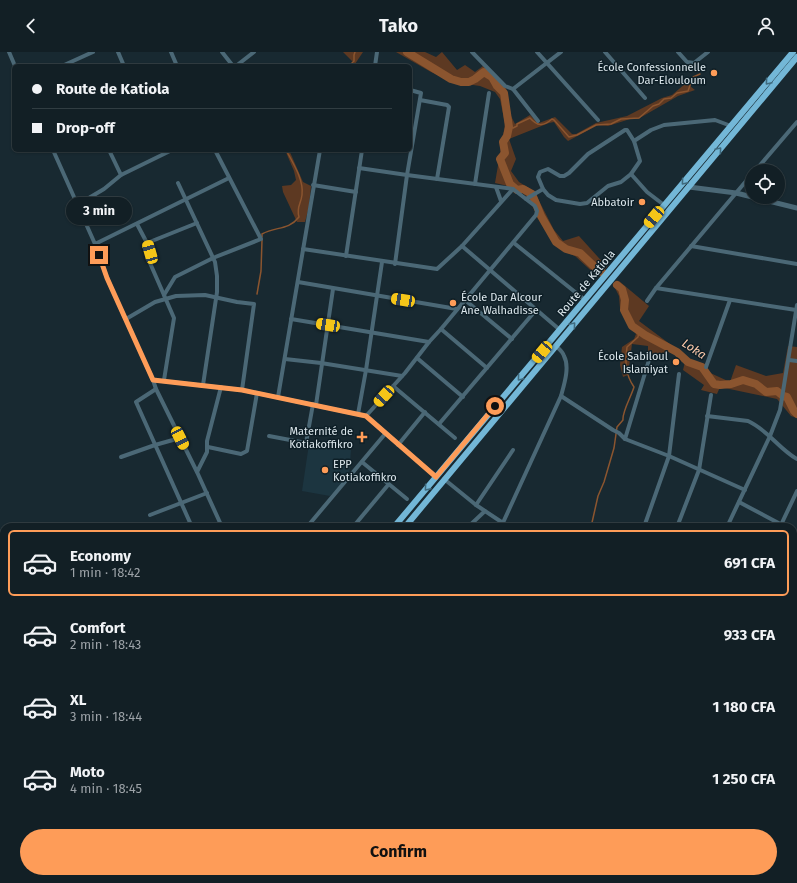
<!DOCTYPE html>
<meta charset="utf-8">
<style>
body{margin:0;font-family:"Fira Sans",sans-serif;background:#1f2c32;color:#f1f3f6;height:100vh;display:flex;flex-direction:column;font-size:15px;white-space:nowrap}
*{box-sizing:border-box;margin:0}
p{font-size:13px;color:#9ca2a7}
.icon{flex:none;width:22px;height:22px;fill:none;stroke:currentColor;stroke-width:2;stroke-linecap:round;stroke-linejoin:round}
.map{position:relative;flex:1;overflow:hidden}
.side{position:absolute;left:0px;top:471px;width:797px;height:360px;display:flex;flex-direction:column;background:#121f25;border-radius:12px 12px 0 0;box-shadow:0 1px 3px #0004,0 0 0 1px #313d42}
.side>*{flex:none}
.top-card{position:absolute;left:12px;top:12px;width:400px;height:88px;border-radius:6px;box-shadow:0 1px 3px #0004,0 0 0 1px #313d42;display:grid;align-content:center;height:88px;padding:0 20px;background:#121f25}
.fabs{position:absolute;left:745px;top:112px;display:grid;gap:8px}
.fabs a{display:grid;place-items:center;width:40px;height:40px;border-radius:50%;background:#121f25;box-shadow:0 1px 3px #0004,0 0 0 1px #313d42;font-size:20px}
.end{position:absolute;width:18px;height:18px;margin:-9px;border:5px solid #fe9c58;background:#111;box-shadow:0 0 0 2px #111}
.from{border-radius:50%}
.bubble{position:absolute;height:28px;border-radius:14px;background:#121f25;box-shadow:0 1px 3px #0004,0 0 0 1px #313d42;font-size:13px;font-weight:700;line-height:28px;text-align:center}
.car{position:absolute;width:12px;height:24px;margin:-12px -6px;border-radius:5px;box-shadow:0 0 3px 1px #0007;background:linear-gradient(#f5c518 24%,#345 0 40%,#f5c518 0 76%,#345 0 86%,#f5c518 0)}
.top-card b{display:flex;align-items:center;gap:14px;height:38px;font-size:15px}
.top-card b+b{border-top:1px solid #313d42}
.top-card i{width:10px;height:10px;background:#f1f3f6}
ul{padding:7px 0 0;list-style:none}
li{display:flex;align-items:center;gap:12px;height:66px;margin:0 8px 6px;padding:0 12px;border:2px solid transparent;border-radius:6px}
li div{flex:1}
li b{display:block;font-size:15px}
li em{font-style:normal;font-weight:700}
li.current{border-color:#fe9c58}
li>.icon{width:36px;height:36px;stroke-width:1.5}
.primary-button{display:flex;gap:8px;margin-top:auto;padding:8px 20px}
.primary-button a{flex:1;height:46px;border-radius:24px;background:#fe9c58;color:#111;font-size:16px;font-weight:700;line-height:46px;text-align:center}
header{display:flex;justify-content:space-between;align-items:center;height:52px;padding:0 20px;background:#121f25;font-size:18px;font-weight:700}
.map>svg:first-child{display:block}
</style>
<header><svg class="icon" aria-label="back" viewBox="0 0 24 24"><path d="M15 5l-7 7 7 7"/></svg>Tako<svg class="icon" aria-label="person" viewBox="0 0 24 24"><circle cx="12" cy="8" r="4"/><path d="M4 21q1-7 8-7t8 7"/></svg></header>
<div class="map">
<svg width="797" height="831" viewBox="0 0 797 831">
<rect width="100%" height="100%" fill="#182931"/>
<polygon fill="#1c3540" points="309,392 351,398 349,424 330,444 302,439"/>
<g fill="#5d3922">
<polygon points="343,0 363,0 355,12"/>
<polygon points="396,0 425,0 436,5 442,0 457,18 465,13 475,20 483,14 506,36 511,64 515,72 530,63 539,71 555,65 572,82 576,82 596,71 627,64 662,46 672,43 686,31 695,38 678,44 638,67 630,67 608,74 598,73 568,89 564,85 554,70 549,71 509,87 516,107 511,119 519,130 534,139 554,178 563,189 579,184 607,215 598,225 575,204 563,199 549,184 535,151 516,136 495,131 505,72 500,47 495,40 480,34 452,30 431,20"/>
<polygon points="285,98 289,98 303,130 311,134 309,155 305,170 297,170 283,140 282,134 291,133 296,128 294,119"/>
<polygon points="619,229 649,254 639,269 706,319 730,330 736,313 766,324 783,321 788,294 797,295 797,366 791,364 777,347 720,335 717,342 701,338 704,333 683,318 685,310 675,302 666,297 663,308 648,303 648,294 632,292 628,323 623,325 620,313 622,295 634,287 636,282 620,256 619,244 614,234"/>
</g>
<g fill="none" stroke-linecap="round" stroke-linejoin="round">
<g stroke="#8b552f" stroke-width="1.5">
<polyline points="349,14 354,9 354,3 355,0"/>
<path d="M509,75L513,76L517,74V72L530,66C537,74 543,75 552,67L554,68L569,85L577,83L596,73L611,72L621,67L639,66L653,54L659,52L664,47L671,46L677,41L688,39L693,25L700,22"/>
<path d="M262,185V182C276,174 288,179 299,165C296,155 301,152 302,143C304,128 293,111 286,98"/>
<polyline points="257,242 261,219 262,188"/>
<path d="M591,475L598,444L604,430L614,396L617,375L623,368C622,360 631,345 634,335C625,322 625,310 627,295L638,285L639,278"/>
<polyline points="681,831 681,827"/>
</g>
<g stroke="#8b552f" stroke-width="8">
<polyline points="407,0 451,27 461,30 469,30 475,27 484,20 492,25 497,34 504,41 509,75 507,84 503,90 505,101 500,107 510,132 517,138 523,137 532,142 541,164 556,190 566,197 580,201 598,218 603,221"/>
<polyline points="617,233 622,237 625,248 624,258 632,274 645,283 677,300 688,310 702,315 714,332 720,333 731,332 743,328 756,332 766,340 777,339 783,344 787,345 794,359 797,362"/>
</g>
<g stroke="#4b6876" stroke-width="4">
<polyline points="9,0 15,14"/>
<polyline points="118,0 124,14"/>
<polyline points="171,0 177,14"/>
<polyline points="222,0 233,14"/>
<polyline points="472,0 505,34 513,37 538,69"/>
<polyline points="537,0 598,68"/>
<polyline points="605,0 645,46"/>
<polyline points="678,0 687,10 694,11 708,0"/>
<polyline points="62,14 93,0"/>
<polyline points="236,14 254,0"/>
<polyline points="375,14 377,0"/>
<polyline points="513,37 561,0"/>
<polyline points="420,48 447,53 449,55 437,127"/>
<polyline points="53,98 95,192 107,226 153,328 156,337 197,420 222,475"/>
<polyline points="109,98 121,123"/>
<polyline points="359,116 407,123 513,137 535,154 537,159 536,163 441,277 429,290 405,321 366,364"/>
<polyline points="755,119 797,70"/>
<polyline points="631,122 647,140 664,153"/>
<polyline points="178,131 215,210 217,224 217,240 203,333"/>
<polyline points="475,132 489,41"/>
<polyline points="313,133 356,140"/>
<polyline points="496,135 501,149"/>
<polyline points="543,137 548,143 556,148 580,152 587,151 608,134 621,130 631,122 640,109 634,89 651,78 664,73 715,68 731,74"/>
<polyline points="526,147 543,137 538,125 540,120 548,117 560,124 564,124 569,121 588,102 625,78 627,78 634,89"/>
<polyline points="77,153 104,137 121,123 172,98"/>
<polyline points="137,172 147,191 150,200 150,211 174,266 164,328"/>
<polyline points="147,191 197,171"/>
<polyline points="514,191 585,248"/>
<polyline points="95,192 229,126"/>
<polyline points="462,194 560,278"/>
<polyline points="691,194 797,212"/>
<polyline points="303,197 437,217 462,194 513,137"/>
<polyline points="346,204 362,98"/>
<polyline points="395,212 407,123 421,41 410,38"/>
<polyline points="298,230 457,257"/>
<polyline points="656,236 796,258"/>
<polyline points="164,243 175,225 213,206 261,187 215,98"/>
<polyline points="465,248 512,287"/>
<polyline points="647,249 656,236 752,122"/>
<polyline points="126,267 155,250 176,244 205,243 237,250 254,252 242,338"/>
<polyline points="291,267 429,290"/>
<polyline points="441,277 487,316"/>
<polyline points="417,306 463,345"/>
<polyline points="285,307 321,311 402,324"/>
<polyline points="789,308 797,309"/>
<polyline points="706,315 730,248"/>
<polyline points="153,328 242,338 366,364 436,425"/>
<polyline points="393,334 455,386"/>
<polyline points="156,337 136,350 192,475"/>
<polyline points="561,344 613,378 619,381 625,387 669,404 745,438"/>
<polyline points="278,345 320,98"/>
<polyline points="316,353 333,237"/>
<polyline points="358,362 366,318 382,210"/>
<path d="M707,364L748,369C768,378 779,397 797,407"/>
<polyline points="439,372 536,258"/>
<polyline points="269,384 306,391 313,352"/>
<polyline points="625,387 649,308"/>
<polyline points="398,393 425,360"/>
<polyline points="208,395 241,402 247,399 257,341"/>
<polyline points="121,405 155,393 180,386"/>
<polyline points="362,410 407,447"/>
<polyline points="197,420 207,400 207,389 221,335"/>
<polyline points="444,427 476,453 503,471"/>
<polyline points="739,450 786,475"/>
<polyline points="476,453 513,398"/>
<polyline points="150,463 207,441"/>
<polyline points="307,475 385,382"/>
<polyline points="353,475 388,433"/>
<polyline points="468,475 485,459"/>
<path d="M501,475L561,344C564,333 570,315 564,304C563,300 559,297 556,294"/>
<polyline points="644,475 669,404 679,322"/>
<polyline points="677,475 699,418 711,343"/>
<polyline points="727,475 770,384 780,358 797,253"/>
<polyline points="780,475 797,439"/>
<polyline points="793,480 797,486"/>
<polyline points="793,560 797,560"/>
<polyline points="793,611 797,611"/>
<polyline points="793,658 797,659"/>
<polyline points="793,704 797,705"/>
<polyline points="793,759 797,760"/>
<polyline points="793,804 797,805"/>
<polyline points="554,827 557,831"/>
<polyline points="393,831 401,827"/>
<polyline points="484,831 492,828"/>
</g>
<polyline stroke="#4b6876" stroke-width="5" points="689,135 736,141 797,156"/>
<g stroke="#73b7d7" stroke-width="6">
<polyline points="394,475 793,0"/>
<polyline points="405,475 797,5"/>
<polyline points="103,831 106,827"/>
<polyline points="113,831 116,827"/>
</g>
</g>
<defs><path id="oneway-chevron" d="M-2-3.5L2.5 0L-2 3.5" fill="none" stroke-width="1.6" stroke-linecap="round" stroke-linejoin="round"/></defs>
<g stroke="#406b7f">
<use href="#oneway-chevron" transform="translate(768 30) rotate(130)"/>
<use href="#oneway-chevron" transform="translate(719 98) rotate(-50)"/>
<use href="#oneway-chevron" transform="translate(684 130) rotate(130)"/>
<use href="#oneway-chevron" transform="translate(573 273) rotate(-50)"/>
<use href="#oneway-chevron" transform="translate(520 326) rotate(130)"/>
<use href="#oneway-chevron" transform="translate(427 436) rotate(130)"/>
</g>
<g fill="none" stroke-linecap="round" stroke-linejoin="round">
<polyline stroke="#fe9c58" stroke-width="5" points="99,203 107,226 153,328 242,338 366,364 436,425 495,354"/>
</g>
<g fill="#fe9c58" stroke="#0e1f27" stroke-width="1.5">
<circle cx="714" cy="21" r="4"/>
<circle cx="642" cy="150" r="4"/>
<circle cx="453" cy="251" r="4"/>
<circle cx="676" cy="310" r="4"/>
<path d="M360 379h4v4h4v4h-4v4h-4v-4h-4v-4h4z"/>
<circle cx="325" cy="418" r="4"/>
</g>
<g text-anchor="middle" stroke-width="3" stroke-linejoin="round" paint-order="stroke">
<g font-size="11" fill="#dce7ec" stroke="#0e1f27" text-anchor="end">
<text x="706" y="19">École Confessionnelle<tspan x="706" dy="13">Dar-Elouloum</tspan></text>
<text x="634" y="154">Abbatoir</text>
<text x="461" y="249" text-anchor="start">École Dar Alcour<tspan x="461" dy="13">Ane Walhadisse</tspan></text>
<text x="668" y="308">École Sabiloul<tspan x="668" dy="13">Islamiyat</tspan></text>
<text x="353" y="383">Maternité de<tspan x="353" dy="13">Kotiakoffikro</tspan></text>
<text x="333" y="416" text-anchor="start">EPP<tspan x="333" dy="13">Kotiakoffikro</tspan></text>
</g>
<g font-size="11" fill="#dce7ec" stroke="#0e1f27">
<text transform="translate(586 231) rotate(-50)" y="4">Route de Katiola</text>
</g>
<g font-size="12" font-style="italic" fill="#fdcaab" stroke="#0e1f27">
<text transform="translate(694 297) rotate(33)" y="4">Loka</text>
</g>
</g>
</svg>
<div class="fabs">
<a><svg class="icon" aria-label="locate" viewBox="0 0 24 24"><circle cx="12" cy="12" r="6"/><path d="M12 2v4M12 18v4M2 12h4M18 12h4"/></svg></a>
</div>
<i class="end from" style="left:495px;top:354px"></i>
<i class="end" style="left:99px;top:203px"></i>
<div class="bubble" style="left:66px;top:145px;width:66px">3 min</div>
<i class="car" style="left:654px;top:165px;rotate:220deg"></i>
<i class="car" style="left:150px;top:200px;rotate:344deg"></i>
<i class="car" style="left:403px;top:248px;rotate:279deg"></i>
<i class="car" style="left:328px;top:273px;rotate:279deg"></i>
<i class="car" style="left:542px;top:300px;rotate:220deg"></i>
<i class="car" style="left:384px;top:344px;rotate:222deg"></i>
<i class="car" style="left:180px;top:386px;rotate:153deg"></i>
<div class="top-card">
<b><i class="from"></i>Route de Katiola</b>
<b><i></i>Drop-off</b>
</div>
<section class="side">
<ul>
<li class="current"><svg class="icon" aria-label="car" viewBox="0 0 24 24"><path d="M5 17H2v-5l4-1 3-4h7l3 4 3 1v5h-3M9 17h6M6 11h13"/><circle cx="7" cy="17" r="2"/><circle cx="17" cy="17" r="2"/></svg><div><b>Economy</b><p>1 min · 18:42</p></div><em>691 CFA</em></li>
<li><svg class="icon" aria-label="car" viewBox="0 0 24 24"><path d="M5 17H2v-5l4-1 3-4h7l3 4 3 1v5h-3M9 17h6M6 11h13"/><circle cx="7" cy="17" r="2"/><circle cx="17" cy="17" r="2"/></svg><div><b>Comfort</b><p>2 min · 18:43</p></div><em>933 CFA</em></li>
<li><svg class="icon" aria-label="car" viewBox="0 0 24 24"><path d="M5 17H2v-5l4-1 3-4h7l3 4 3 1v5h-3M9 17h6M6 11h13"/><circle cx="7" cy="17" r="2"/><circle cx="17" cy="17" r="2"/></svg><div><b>XL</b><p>3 min · 18:44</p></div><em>1 180 CFA</em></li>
<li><svg class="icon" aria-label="car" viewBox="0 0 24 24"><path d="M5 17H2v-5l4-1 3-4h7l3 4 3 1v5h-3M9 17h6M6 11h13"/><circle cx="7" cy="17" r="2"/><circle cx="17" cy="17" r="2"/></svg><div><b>Moto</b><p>4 min · 18:45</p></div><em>1 250 CFA</em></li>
</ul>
<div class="primary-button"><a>Confirm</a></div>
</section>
</div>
